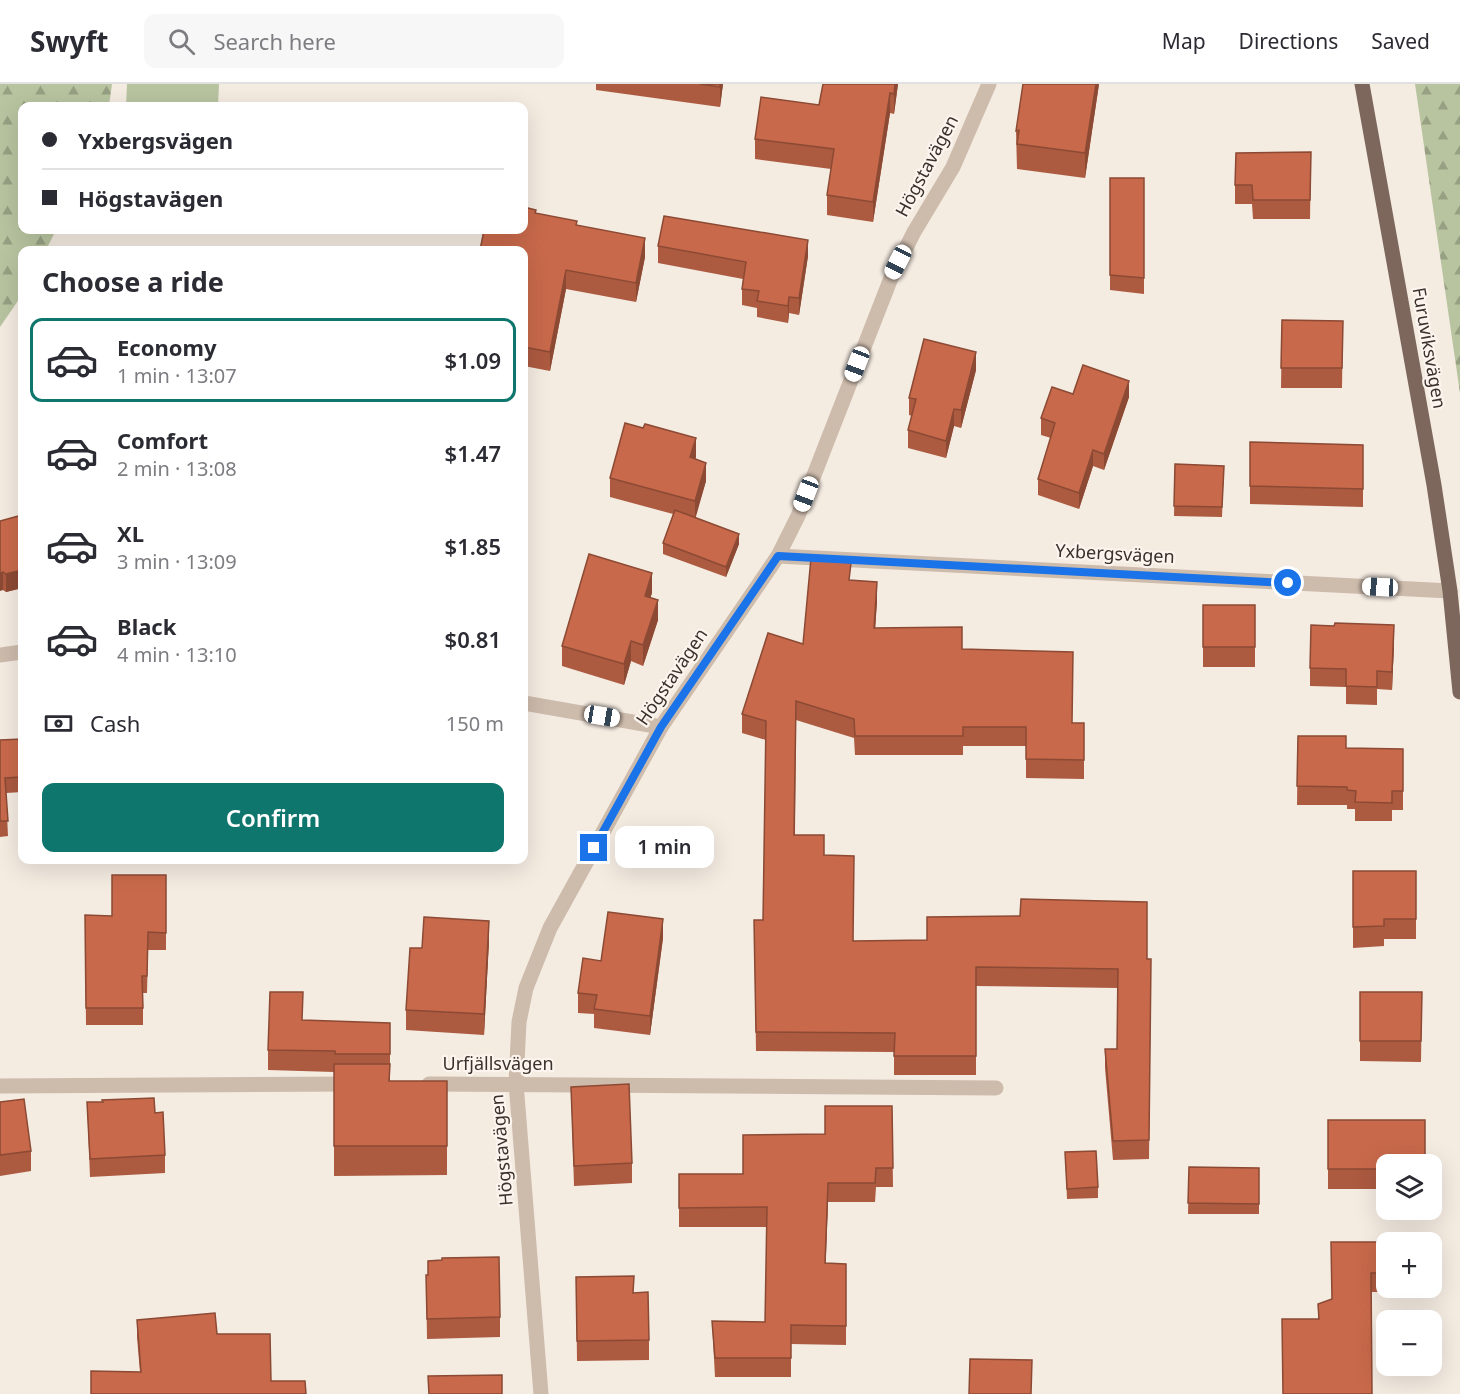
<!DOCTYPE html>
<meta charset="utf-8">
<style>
body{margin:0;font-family:"Noto Sans",sans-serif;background:#f7f7f7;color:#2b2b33;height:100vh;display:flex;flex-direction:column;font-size:22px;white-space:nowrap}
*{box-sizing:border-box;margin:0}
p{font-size:20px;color:#7c7c81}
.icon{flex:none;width:33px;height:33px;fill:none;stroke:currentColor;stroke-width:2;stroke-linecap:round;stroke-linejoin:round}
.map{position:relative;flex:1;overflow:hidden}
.panel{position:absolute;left:18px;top:162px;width:510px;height:618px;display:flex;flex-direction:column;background:#fff;border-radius:12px;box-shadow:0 6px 24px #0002}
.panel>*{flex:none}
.guide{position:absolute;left:18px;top:18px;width:510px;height:132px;border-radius:12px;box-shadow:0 6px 24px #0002;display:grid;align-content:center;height:132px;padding:0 24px;background:#fff}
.tools{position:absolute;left:1376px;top:1070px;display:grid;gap:12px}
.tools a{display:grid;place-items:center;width:66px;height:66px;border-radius:12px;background:#fff;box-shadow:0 6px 24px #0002;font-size:30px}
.end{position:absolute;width:27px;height:27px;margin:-14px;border:8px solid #1a73e8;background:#fff;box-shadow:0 0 0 3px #fff}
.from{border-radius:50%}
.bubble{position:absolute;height:42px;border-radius:12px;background:#fff;box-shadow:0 6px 24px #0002;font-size:20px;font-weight:600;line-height:42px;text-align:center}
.car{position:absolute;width:18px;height:36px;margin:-18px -9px;border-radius:8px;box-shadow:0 0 4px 2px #0007;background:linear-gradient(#fff 24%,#345 0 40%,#fff 0 76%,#345 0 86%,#fff 0)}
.guide b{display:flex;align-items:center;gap:21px;height:57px;font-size:22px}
.guide b+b{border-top:2px solid #e1e1e2}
.guide i{width:15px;height:15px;background:#2b2b33}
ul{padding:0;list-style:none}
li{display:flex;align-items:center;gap:18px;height:84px;margin:0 12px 9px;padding:0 12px;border:3px solid transparent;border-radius:12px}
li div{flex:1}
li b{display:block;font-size:22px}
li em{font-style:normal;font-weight:600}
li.active{border-color:#0f766e}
li>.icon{width:54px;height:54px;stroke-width:1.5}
h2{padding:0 24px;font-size:27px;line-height:72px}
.pay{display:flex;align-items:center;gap:15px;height:66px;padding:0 24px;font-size:22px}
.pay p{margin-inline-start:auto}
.action{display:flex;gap:12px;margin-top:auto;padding:12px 24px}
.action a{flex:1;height:69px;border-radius:12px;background:#0f766e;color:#fff;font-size:24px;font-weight:600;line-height:69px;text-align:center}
header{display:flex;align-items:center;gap:36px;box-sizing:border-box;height:84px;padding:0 30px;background:#fff;border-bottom:2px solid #e1e1e2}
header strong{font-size:28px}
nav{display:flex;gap:33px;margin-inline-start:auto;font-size:21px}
.search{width:420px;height:54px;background:#f7f7f7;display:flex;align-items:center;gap:15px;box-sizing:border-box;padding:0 21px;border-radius:12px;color:#7c7c81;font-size:22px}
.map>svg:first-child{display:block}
</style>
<header>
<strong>Swyft</strong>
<div class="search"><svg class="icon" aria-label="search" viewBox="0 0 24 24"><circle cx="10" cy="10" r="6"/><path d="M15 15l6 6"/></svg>Search here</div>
<nav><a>Map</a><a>Directions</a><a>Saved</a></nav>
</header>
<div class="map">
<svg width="1460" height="1310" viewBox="0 0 1460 1310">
<defs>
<pattern id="forest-firs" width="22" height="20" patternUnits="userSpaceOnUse" patternTransform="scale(1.5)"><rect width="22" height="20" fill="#b8c4a0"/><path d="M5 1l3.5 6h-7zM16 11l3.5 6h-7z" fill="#97a083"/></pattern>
</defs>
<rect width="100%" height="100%" fill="#f4ebe1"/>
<polygon fill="#b8c4a0" points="127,0 219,0 218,22 126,22"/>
<g fill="url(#forest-firs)">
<polygon points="0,0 112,0 109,22 22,22 22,146 56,146 46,166 22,166 22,211 0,243"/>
<polygon points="1415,0 1460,0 1460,309"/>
</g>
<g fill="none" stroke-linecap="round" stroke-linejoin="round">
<g stroke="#cdbbac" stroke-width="15">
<polyline points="778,472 1450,507"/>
<polyline points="0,571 22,568"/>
<polyline points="524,619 661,643"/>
<polyline points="429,1000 996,1004"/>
<polyline points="0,1002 354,1000"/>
<polyline points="541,1310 516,999 519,938 526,904 550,844 661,643 778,472 798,432 891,194 914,148 953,83 989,0"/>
</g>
<polyline stroke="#7d675c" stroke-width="15" points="1362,0 1434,401 1450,507 1460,608"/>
</g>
<g fill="#ac5a40">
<polygon points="596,0 723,0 720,23 596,6"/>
<polygon points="823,0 898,0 894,30 890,29 873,138 827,131 827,111 831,85 755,75 755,55 819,21"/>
<polygon points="1099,0 1085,94 1017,85 1016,47"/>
<polygon points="1311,68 1310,135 1253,135 1252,120 1235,120 1235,101"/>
<polygon points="1110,94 1144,94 1144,210 1110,206"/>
<polygon points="536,130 577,141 645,173 636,218 566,205 550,287 524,282 524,166 501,149"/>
<polygon points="658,162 808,172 799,231 789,229 788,239 757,233 757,224 742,221 742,205 743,195 658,179"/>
<polygon points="1282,236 1343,237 1342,304 1281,304"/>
<polygon points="976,286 961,344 954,342 946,374 908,364 908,346 912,332 909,331 909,314"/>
<polygon points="1073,310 1129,313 1104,386 1093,382 1079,425 1038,411 1038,395 1051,354 1041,351 1041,334"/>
<polygon points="1250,358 1363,361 1363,423 1250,420"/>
<polygon points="696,373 695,375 706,397 695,433 739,460 726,493 663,470 663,459 673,430 610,413 610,394"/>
<polygon points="1175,380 1224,382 1222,433 1174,432"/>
<polygon points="22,431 22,504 6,508 3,506 0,437"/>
<polygon points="851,496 877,517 875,544 962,565 1072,639 1084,639 1084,695 1026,694 1026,662 963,662 963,671 855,671 854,654 796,636 795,751 824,771 854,857 1151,875 1149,1075 1113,1076 1105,984 1105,965 1117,965 1118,904 976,902 976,991 894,991 894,968 756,967 754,836 763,836 766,656 742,649 742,630 803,560"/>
<polygon points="652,509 650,513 658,536 643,582 631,577 624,601 562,582 562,562"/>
<rect x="1203" y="521" width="52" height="62"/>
<polygon points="1394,559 1392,606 1377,605 1377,621 1346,620 1346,603 1310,602 1310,584"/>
<polygon points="1298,652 1346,664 1403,665 1403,726 1392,726 1392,737 1355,737 1355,725 1347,725 1347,721 1297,721"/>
<polygon points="22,655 22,708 6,709 8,752 0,753 0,656"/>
<polygon points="1353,787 1416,787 1416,855 1384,855 1384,862 1353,864"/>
<polygon points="166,791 166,866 148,866 147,909 143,909 143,941 86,941 85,831 112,832"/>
<polygon points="663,854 650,951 594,944 594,930 578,929 578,909"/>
<polygon points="489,857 484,951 406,946 406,926 422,864"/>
<polygon points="1360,908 1422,908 1421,978 1360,977"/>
<polygon points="303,936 390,959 390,997 447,997 447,1091 334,1092 334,988 268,986 268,966"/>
<polygon points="571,1003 632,1079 632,1099 574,1102"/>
<polygon points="102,1016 155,1029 165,1071 165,1089 90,1093 87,1018 102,1018"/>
<polygon points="0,1018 31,1067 31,1087 0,1092"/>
<polygon points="892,1022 893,1103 876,1103 875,1118 828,1118 825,1179 846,1180 846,1261 791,1260 791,1293 715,1293 712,1237 765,1238 767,1143 679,1143 679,1090 743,1090 825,1050"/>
<polygon points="1328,1036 1386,1080 1386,1105 1328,1105"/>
<polygon points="1065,1068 1098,1103 1098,1114 1067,1115"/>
<polygon points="1189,1083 1259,1084 1259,1130 1188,1130"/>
<polygon points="1384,1158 1384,1208 1371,1208 1318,1235 1318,1220 1332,1215"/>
<polygon points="426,1191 500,1233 500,1253 427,1255"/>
<polygon points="576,1193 634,1209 649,1256 649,1276 577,1277"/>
<polygon points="137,1236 217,1250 271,1297 140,1288 137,1253"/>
</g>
<g fill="#8c4a34">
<polygon points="720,0 723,0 720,23"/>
<polygon points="895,0 898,0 894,30 894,10"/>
<polygon points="1096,0 1099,0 1085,94 1085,69"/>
<polygon points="890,9 890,29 873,138 873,118"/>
<polygon points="645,154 645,173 636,218 636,199"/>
<polygon points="808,156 808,172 799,231 799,214"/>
<polygon points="566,186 566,205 550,287 550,268"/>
<polygon points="789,213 789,229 788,239 788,222"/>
<polygon points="976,268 976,286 961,344 961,326"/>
<polygon points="1129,297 1129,313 1104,386 1104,370"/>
<polygon points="954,325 954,342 946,374 946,357"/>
<polygon points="696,354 696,373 690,392 690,373"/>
<polygon points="1093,366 1093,382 1079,425 1079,409"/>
<polygon points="706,379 706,397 695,436 695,417"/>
<polygon points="739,450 739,460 726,493 726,483"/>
<polygon points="22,486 22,504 6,508 6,490"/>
<polygon points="3,488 3,506 0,507 0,489"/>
<polygon points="652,489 652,509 645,532 645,512"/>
<polygon points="877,498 877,517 874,563 874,544"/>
<polygon points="658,516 658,536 643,582 643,561"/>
<polygon points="1394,541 1394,559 1392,606 1392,588"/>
<polygon points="631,557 631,577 624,601 624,580"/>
<polygon points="663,835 663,854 650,951 650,932"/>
<polygon points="489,837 489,857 484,951 484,930"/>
<polygon points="828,1099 828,1118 825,1198 825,1179"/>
</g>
<g fill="#c8694b" stroke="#8c4a34" stroke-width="1.5">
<polygon points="700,0 720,0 720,3"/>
<polygon points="823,0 895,0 894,10 890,9 873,118 827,111 834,65 755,55 761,13 819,21"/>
<polygon points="1023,0 1096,0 1085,69 1017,60 1019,46 1016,47"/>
<polygon points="1311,68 1310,116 1253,116 1252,101 1235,101 1236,69"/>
<polygon points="1110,94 1144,94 1144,194 1110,191"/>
<polygon points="524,123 536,126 535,129 577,137 576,141 645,154 636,199 566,186 550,268 524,263 524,166 480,166 484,146 501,149 501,146 524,146"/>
<polygon points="664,132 808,156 799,214 789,213 788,222 757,217 759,207 742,205 746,178 658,162"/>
<polygon points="1282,236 1343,237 1342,284 1281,284"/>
<polygon points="924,255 976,268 961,326 954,325 946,357 908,346 916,315 909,314"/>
<polygon points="1083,281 1129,297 1104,370 1093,366 1079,409 1038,395 1055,339 1041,334 1052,303 1073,310"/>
<polygon points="625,339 643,344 645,340 696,354 690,373 706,379 695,417 610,394"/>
<polygon points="1250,358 1363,361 1363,405 1250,402"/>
<polygon points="1175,380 1224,382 1222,423 1174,422"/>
<polygon points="675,426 739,450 726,483 663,459"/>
<polygon points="22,431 22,486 6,490 3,488 0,489 0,437"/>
<polygon points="589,470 652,489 645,512 658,516 643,561 631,557 624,580 562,562"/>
<polygon points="811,474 851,479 849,496 877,498 874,544 962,543 962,565 1073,568 1072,639 1084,639 1084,676 1026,675 1026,643 963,643 963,652 855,652 854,635 796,617 794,751 824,751 824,771 854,772 853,857 927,856 927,833 1020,832 1021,815 1147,818 1147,875 1151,875 1149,1056 1113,1057 1105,965 1117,965 1118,885 976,883 976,972 894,972 895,949 756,948 754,836 763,836 766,637 742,630 768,549 803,560"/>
<rect x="1203" y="521" width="52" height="42"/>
<polygon points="1335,539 1394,541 1392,588 1377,587 1377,603 1346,602 1346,585 1310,584 1311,541 1334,542"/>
<polygon points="1298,652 1346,652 1346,664 1403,665 1403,707 1392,707 1392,719 1355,718 1356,707 1347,706 1347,703 1297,702"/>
<polygon points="22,655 22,693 5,694 8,737 0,737 0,656"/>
<polygon points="1353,787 1416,787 1416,835 1384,835 1384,842 1353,843"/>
<polygon points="112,791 166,791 166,849 148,848 147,892 142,892 143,924 86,924 85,831 112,832"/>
<polygon points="608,828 663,835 650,932 594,925 597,911 578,909 583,874 601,877"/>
<polygon points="424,833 489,837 484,930 406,926 410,864 422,864"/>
<polygon points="270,908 303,908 302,936 390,939 390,970 335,970 335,967 268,966"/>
<polygon points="1360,908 1422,908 1421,957 1360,957"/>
<polygon points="334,980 390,980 389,997 447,997 447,1062 334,1062"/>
<polygon points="629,1000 632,1079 574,1082 571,1003"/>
<polygon points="154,1014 155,1029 163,1028 165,1071 90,1075 87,1018 103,1018 102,1016"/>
<polygon points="24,1015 31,1067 0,1071 0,1018"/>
<polygon points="825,1022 892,1022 893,1084 876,1084 875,1099 828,1099 825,1179 846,1180 846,1242 791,1241 791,1274 715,1274 712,1237 765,1238 767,1123 679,1124 679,1090 743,1090 743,1051 825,1050"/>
<polygon points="1328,1036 1425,1036 1425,1080 1386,1080 1386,1085 1328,1085"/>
<polygon points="1096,1067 1098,1103 1067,1105 1065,1068"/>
<polygon points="1189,1083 1259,1084 1259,1120 1188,1119"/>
<polygon points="1331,1158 1384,1158 1384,1189 1371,1189 1372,1310 1283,1310 1282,1235 1319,1235 1318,1220 1332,1215"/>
<polygon points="499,1173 500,1233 427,1235 426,1191 428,1191 428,1177 442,1176 442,1174"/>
<polygon points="634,1192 633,1209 648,1208 649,1256 577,1257 576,1193"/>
<polygon points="215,1229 217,1250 270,1250 271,1297 305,1297 306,1310 91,1310 91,1287 141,1288 137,1236"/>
<polygon points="970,1275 1032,1276 1031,1310 969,1310"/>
<polygon points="502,1291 502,1310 429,1310 428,1292"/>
</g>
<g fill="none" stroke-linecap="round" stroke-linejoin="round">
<polyline stroke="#1a73e8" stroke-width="8" points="594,764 661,643 778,472 1288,499"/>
</g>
<g text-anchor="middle" stroke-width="4.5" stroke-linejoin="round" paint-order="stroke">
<g font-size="18" fill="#3b302b" stroke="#fbf5ee">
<text transform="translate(927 82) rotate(-62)" y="6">Högstavägen</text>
<text transform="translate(1429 264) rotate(80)" y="6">Furuviksvägen</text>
<text transform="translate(1115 470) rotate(3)" y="6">Yxbergsvägen</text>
<text transform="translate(672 593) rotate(-56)" y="6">Högstavägen</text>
<text x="498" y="986">Urfjällsvägen</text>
<text transform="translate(502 1066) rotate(-95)" y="6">Högstavägen</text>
</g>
</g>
</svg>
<div class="tools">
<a><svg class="icon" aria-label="layers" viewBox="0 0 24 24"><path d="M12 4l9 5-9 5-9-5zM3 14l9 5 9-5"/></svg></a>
<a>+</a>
<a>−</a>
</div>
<i class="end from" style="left:1288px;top:499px"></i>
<i class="end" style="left:594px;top:764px"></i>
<div class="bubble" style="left:615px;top:742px;width:99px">1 min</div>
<i class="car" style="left:898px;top:178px;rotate:207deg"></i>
<i class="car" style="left:857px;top:280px;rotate:201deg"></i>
<i class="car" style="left:806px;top:410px;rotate:201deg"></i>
<i class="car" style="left:1380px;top:503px;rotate:273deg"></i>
<i class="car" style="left:602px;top:632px;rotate:100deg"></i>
<div class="guide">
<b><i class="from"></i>Yxbergsvägen</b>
<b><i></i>Högstavägen</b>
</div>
<section class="panel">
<h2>Choose a ride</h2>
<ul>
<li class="active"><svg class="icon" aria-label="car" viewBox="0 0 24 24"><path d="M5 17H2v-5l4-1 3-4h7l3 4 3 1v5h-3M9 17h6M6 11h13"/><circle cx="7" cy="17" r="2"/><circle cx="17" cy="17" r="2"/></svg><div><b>Economy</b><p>1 min · 13:07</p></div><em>$1.09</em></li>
<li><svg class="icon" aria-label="car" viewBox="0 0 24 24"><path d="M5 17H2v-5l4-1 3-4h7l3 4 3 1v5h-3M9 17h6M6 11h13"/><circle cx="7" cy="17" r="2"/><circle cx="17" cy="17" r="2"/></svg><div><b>Comfort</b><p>2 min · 13:08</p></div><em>$1.47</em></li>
<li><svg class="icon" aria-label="car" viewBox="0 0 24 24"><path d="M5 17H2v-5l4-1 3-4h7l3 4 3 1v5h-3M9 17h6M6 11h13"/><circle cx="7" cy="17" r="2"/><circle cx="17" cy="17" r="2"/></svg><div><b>XL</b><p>3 min · 13:09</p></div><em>$1.85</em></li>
<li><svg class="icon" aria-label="car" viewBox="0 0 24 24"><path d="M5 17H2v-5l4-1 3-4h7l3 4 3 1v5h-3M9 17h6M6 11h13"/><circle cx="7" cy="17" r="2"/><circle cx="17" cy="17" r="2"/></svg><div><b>Black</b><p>4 min · 13:10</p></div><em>$0.81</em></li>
</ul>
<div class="pay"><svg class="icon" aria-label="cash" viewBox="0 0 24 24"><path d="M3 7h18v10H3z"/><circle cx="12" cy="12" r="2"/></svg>Cash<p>150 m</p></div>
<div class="action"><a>Confirm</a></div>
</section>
</div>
